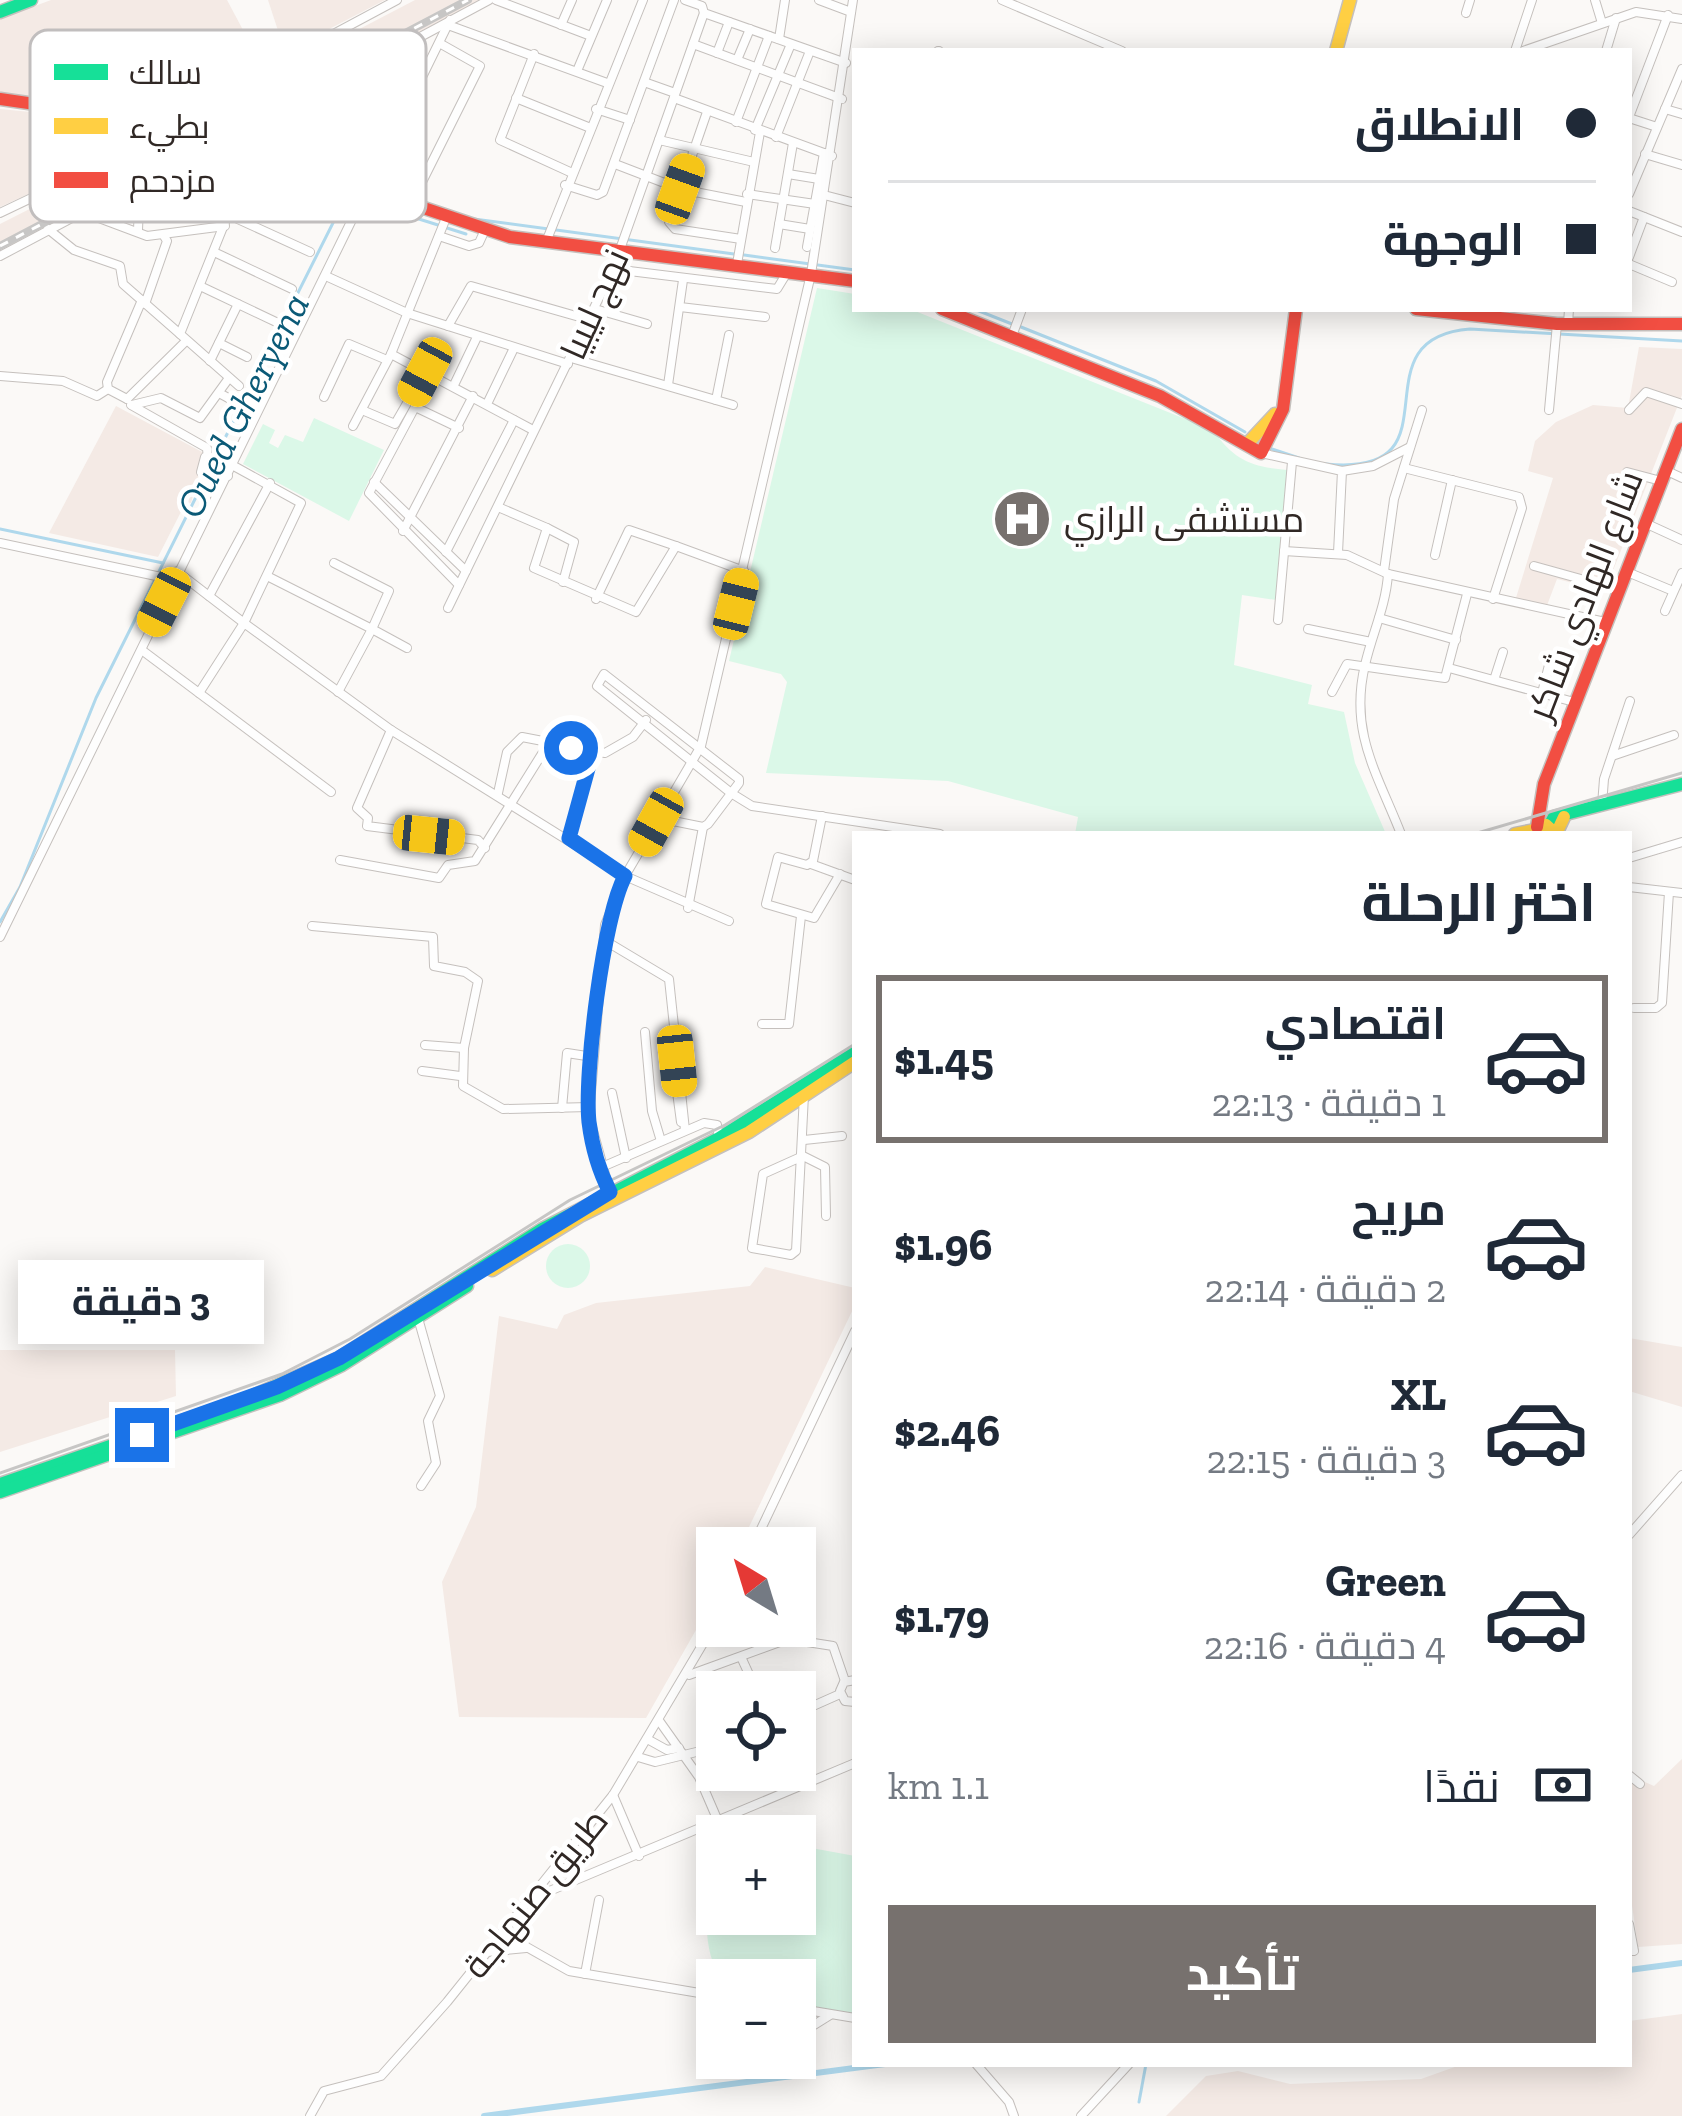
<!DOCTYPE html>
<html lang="ar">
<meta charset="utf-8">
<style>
body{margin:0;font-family:"Zilla Slab",Cairo,serif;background:#f6f6f7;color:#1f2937;direction:rtl;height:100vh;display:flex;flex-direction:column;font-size:45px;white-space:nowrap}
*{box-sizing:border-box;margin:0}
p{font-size:39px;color:#747a83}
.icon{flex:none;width:66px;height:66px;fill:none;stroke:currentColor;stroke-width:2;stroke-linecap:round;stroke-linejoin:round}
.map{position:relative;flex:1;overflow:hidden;direction:ltr}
.panel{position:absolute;left:852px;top:831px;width:780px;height:1236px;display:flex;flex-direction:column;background:#fff;border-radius:0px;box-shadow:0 6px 30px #0003;direction:rtl}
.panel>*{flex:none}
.top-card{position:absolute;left:852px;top:48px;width:780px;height:264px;border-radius:0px;box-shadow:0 6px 30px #0003;direction:rtl;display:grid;align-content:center;height:264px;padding:0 36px;background:#fff}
.needle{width:78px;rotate:322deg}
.controls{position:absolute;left:696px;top:1527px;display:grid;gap:24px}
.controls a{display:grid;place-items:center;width:120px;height:120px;border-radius:0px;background:#fff;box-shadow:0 6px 30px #0003;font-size:60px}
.end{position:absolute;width:54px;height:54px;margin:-27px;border:15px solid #1a73e8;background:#fff;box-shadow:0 0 0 6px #fff}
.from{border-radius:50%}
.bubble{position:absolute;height:84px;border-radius:0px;background:#fff;box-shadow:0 6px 30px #0003;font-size:39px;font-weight:700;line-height:84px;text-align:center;direction:rtl}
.car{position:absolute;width:36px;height:72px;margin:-36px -18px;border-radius:15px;box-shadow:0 0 9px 3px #0007;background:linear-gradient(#f5c518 24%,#345 0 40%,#f5c518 0 76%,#345 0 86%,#f5c518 0)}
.top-card b{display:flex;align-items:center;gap:42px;height:114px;font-size:45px}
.top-card b+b{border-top:3px solid #e0e1e3}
.top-card i{width:30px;height:30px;background:#1f2937}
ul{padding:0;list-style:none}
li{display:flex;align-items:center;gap:36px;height:168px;margin:0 24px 18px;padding:0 12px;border:6px solid transparent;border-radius:0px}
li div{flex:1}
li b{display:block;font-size:45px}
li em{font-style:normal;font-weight:700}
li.on{border-color:#77716e}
li>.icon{width:108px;height:108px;stroke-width:1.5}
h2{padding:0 36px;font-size:54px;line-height:144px}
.pay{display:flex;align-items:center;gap:30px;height:132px;padding:0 36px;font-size:45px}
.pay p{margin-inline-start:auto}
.action{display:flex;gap:24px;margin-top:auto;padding:24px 36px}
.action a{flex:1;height:138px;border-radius:0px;background:#77716e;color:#fff;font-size:48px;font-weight:700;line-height:138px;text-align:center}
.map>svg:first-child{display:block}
</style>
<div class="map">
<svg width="1682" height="2116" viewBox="0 0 1682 2116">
<rect width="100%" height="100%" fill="#fbf9f7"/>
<g fill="#f4eae5">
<polygon points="51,0 227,0 251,45 240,77 169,114 0,94 0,19"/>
<polygon points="268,0 385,0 285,52"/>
<polygon points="415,0 482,0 0,251 0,224 197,124 256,83"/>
<polygon points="0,109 72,116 163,132 0,207"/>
<polygon points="1639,347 1682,349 1682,395 1605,591 1557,579 1546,608 1515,601 1553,478 1528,471 1535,441 1556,422 1593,405 1628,408"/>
<polygon points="116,406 204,453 191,503 186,502 158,557 49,533"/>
<polygon points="765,1267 855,1288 855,1305 739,1548 717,1548 717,1593 646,1718 459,1717 442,1582 476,1507 499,1316 557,1329 564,1315 596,1303 750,1286"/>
<polygon points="1629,1338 1682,1347 1682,1407 1629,1391"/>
<polygon points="0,1350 175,1350 176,1396 0,1452"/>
<polygon points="1682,1759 1682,1944 1638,1947 1629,1885 1629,1775 1654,1786"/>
<polygon points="1682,2014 1682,2116 1166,2116 1206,2076 1238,2071 1290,2084 1421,2079 1463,2064 1629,2064 1629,2021"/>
</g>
<g fill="#dbf8e8">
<path d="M817,288L855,294V309H910L1213,430C1234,460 1251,467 1287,470L1276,600L1242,595L1234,665L1312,685L1308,704L1344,712L1355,763L1386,834H1075L1078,817L948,781L766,773L787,682L781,674L729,661Z"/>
<polygon points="314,418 384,450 349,521 243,464 263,424 275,430 269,443 278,448 285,435 303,442"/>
<circle cx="568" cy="1266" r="22"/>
<path d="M795,1845L855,1856V2014L795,2004V1980H721C703,1949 703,1912 717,1879V1914H795Z"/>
</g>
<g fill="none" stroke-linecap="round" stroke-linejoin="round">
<g stroke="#afd8ec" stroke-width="3">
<polyline points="474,219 734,254"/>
<polyline points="447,228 466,234"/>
<polyline points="744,255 855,270"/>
<polyline points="974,309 1012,324"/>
<polyline points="1021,327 1156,381 1245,432"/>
<polyline points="1272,449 1299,458"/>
<polyline points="215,458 344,201 349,197 438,225"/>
<path d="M1326,464C1465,478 1351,338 1470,329L1682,341"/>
<polyline points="0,529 163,563"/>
<polyline points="0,922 20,887 96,698 206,477"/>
<polyline points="1139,2102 1146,2064"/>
</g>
<g stroke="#afd8ec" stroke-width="6">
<polyline points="1629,1970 1682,1963"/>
<polyline points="484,2116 885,2064"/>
</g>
<defs>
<g id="street">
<polyline points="496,0 591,36"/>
<polyline points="685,0 702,6 704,13 846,63"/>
<polyline points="819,0 851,12"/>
<polyline points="1002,0 1122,51"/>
<polyline points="1595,0 1602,23"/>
<polyline points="1466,13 1470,0"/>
<polyline points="448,25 607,83"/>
<polyline points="561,25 572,0"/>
<polyline points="779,39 785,0"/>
<polyline points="693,44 842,99"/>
<polyline points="938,51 939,51"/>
<polyline points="1515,51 1532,0"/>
<polyline points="1523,51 1636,12 1682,19"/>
<polyline points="1606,51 1616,18"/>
<polyline points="717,53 729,22"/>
<polyline points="534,54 500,140 570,172"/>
<polyline points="737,60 750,29"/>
<polyline points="577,71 607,0"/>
<polyline points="644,82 675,93"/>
<polyline points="516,98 588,127"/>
<polyline points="674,98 832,156"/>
<polyline points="596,109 630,120"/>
<polyline points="1665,109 1682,114"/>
<polyline points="707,112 669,222 675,229 741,239"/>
<polyline points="1629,117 1668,15"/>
<polyline points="1629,118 1657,127"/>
<polyline points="736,122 769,36"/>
<polyline points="755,130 791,44"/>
<polyline points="776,137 810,51"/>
<polyline points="659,140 754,162"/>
<polyline points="1645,154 1682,165"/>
<polyline points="615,164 680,189 746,202"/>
<polyline points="788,174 819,179"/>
<polyline points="244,179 329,216"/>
<polyline points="565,185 597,195 603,192 674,0"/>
<polyline points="747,194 815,204"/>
<polyline points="1629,194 1682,69"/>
<polyline points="824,195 855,203"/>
<polyline points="142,203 240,189"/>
<polyline points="411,204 480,66 441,44"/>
<polyline points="1629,211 1682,232"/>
<polyline points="83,212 147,236 225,226"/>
<polyline points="0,213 197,119 270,68 397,0"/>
<polyline points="229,215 310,252"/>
<polyline points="779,224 810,229"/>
<polyline points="48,229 74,250 120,266 123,284 180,334"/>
<polyline points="138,230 140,181"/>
<polyline points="439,236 469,246 479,243 484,232"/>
<polyline points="546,242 643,0"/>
<polyline points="807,247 824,153"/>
<polyline points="775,248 793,143"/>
<polyline points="214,252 292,289"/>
<polyline points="0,256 185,158 213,151"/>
<polyline points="1629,257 1644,217"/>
<polyline points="737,264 760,132"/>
<polyline points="1629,264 1672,282"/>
<polyline points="613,269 777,289 788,271"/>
<polyline points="328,277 407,313 568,364"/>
<polyline points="200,286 276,322"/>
<polyline points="145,304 167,241 164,236"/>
<polyline points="680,307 765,317"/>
<polyline points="595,309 647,324"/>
<polyline points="1568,324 1569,309"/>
<polyline points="448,326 471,286 590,320"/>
<polyline points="1012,336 1022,309"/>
<polyline points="219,343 247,357"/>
<polyline points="391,354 533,430"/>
<polyline points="571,358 733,405"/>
<polyline points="210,361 238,304"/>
<polyline points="0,376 63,381 97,396 108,389"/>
<polyline points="454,385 477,337"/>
<polyline points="668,385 683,280"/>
<polyline points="239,386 180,334 256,145 275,115 489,0"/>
<polyline points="219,393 232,400"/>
<polyline points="324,397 349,344 387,360"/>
<polyline points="127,399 108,389 107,382 142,300"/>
<polyline points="127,399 186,341"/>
<polyline points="716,400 729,335"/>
<polyline points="487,404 514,348"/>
<polyline points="131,405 207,448 208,461 232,465 301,503 244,623 179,573"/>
<polyline points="132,405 161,398 200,418 229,378"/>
<polyline points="362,410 395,424 425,372"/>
<polyline points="1549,410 1557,324"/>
<polyline points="1629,410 1646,392 1682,404"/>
<polyline points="353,426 391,354 446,218"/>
<polyline points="459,428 415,407 369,493 459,585"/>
<polyline points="1261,453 1342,471 1338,553"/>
<polyline points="205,457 201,472 228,476"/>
<polyline points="1404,468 1519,497 1522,508 1493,599"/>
<polyline points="1665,470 1682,478"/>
<polyline points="1342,471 1373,466 1410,447"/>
<polyline points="1627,472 1661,481"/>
<polyline points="374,482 466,571"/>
<polyline points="498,507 547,528 534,568 636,612 676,546 744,571"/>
<polyline points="1645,523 1682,540"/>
<polyline points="547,528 574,542 563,582"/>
<polyline points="403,531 473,396"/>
<polyline points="0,543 161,577 178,571"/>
<polyline points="1284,551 1347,555 1388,574 1605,622"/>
<polyline points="446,552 514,420"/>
<polyline points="1435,555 1452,480"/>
<polyline points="1534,566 1617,589"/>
<polyline points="1384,571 1394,499 1422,410"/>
<polyline points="1625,571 1673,591"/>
<path d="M1388,574C1386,606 1372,634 1365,665C1349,732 1377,773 1401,834"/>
<polyline points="267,576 372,629 389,591 334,563"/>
<polyline points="209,596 270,483"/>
<polyline points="596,599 629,530 676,546"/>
<polyline points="448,608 613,269 704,13"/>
<polyline points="1665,611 1682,573"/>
<polyline points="1379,618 1456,640"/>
<polyline points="1278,620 1292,462"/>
<polyline points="1308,629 1371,642"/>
<polyline points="143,651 331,792"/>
<polyline points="1449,668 1574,702"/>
<polyline points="1494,680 1503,652"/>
<polyline points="338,692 372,629 407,648"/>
<polyline points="1332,692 1347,664 1445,678 1467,594"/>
<polyline points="199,693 244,623 391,730 625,876 729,921"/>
<polyline points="1542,693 1550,661"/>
<polyline points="391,730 357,808 368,818 367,826 478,840 485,848"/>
<polyline points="1612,756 1674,735"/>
<polyline points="498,793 507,752 522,737 605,753 633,737 646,720"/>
<polyline points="1602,805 1604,779 1630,701"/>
<polyline points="822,816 813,861 807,865 778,857 766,904 814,918 840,874"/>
<polyline points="658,818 703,827 708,824 739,783 739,779 604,674 597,686 731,793 752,806 940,834"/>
<polyline points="569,838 592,754"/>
<polyline points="1629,858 1682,842"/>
<polyline points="340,860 439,878 448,865 475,861 550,741"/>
<polyline points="811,864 855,880"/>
<polyline points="1629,887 1682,893"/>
<polyline points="688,908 703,827"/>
<polyline points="312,926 433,937 434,966 465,972 478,981 464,1048 463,1086 503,1109 589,1107"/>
<polyline points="0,937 450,20"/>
<polyline points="604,940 669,979 685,1130"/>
<polyline points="1634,1008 1656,1008 1662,1003 1669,892"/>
<polyline points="762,1024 789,1024 801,916"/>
<polyline points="645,1032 652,1111 661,1141"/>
<polyline points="425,1045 464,1048"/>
<polyline points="671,1047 681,1122"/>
<polyline points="422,1071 460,1076"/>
<polyline points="612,1093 626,1158"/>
<polyline points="804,1095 796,1251 791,1255 752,1248 763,1174 803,1156 825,1167 826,1216"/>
<polyline points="562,1108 567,1053 593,1057"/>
<polyline points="804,1140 842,1136"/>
<polyline points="602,1167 704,1123 717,1125 719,1140"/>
<polyline points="610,1192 589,1116 605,925 625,876 701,746 811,274 853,0"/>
<polyline points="418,1318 440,1396 428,1421 436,1463 421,1486"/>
<polyline points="1629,1535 1682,1475"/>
<polyline points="752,1548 855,1331"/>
<polyline points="742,1659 757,1692"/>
<polyline points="689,1675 788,1639 833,1646 845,1681"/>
<polyline points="855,1680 844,1682 840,1691 845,1701 855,1702"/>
<polyline points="795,1714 840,1694"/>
<polyline points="660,1722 699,1777 718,1821"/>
<polyline points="649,1740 667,1750 679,1748"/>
<polyline points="638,1757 655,1762 717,1747"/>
<polyline points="792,1770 799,1786"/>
<polyline points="1629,1775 1640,1784"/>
<polyline points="613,1795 639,1856"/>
<polyline points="528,1900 855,1763"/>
<polyline points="1629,1924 1634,1951 1629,1951"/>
<polyline points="502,1933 569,1971 717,1996"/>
<polyline points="487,1952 526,1948 514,1919"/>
<polyline points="585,1974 599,1900"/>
<polyline points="795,2008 855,2018"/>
<polyline points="795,2022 814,2025 830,2015"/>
<polyline points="976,2064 1009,2102 1014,2116"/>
<polyline points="310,2116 324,2091 381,2076 447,2002 613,1795 717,1620"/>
<polyline points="1081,2116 1129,2064"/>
</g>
<g id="fast">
<polyline points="0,12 31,0"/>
<polyline points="1549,826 1554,817 1682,784"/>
<polyline points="0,1484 246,1399 339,1358 542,1229 719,1138 855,1052"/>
<polyline points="0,1492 280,1395 342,1365 467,1286"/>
</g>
<g id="slow">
<polyline points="1336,51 1350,0"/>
<polyline points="1247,444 1275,414"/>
<polyline points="1515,834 1535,830"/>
<polyline points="1534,834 1546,825 1556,834 1564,817"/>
<polyline points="492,1270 580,1216 749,1132 855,1062"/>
</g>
<g id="jam">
<polyline points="0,99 159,122"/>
<polyline points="308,169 510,237 855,281"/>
<polyline points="942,309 1160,396 1261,453 1283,409 1296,309"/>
<polyline points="1416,309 1557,324 1682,324"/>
<polyline points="1537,827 1544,784 1682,429"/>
</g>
</defs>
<use href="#street" stroke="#c5c0bd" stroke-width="10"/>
<use href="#fast" stroke="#c5c0bd" stroke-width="15"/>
<use href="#slow" stroke="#c5c0bd" stroke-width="15"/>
<use href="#jam" stroke="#c5c0bd" stroke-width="15"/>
<use href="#street" stroke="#fefefe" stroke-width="8"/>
<use href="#fast" stroke="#16e098" stroke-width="12"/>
<use href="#slow" stroke="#ffcf43" stroke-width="12"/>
<use href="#jam" stroke="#f24e42" stroke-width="12"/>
<g stroke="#c7c6c5" stroke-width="3">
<polyline points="1474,834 1682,773"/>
<polyline points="0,1473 282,1374 350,1339 570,1200 725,1125 855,1044"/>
</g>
<defs>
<polyline id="rail" points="0,246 468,0"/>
</defs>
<use href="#rail" stroke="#c7c6c5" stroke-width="8"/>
<use href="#rail" stroke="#fff" stroke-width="3" stroke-dasharray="9" stroke-linecap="butt"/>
<defs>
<polyline id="jam-bridge" points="159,122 308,169"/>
</defs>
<use href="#jam-bridge" stroke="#c5c0bd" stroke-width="15" stroke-linecap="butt"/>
<use href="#jam-bridge" stroke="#f24e42" stroke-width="12"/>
</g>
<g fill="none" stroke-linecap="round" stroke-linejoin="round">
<path stroke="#1a73e8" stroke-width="15" d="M142,1435L277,1387L339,1358L610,1192C599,1171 592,1146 589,1122C584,1074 603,918 625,876L569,838L592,754L571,748"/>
</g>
<defs>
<symbol id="hospital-disc" viewBox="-11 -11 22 22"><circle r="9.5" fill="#77716e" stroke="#fff"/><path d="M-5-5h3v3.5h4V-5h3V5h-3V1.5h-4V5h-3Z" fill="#fff"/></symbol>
</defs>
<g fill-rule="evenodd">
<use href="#hospital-disc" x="989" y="486" width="66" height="66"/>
</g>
<g text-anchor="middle" stroke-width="9" stroke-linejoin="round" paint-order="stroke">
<g font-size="36" fill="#302825" stroke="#fff">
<text transform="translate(594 304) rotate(-66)" y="13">نهج ليبيا</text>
<text transform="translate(1584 595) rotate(-69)" y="13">شارع الهادي شاكر</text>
<text transform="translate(535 1893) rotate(-51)" y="13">طريق صنهاجة</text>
</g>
<g font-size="36" fill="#302825" stroke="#fff" text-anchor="start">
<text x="1064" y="532">مستشفى الرازي</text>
</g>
<g font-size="39" font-style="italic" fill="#0b5a77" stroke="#fff">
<text transform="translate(242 405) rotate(-63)" y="14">Oued Gheryena</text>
</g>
</g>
<rect x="30" y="30" width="396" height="192" rx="18" fill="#fff" stroke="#c1bebe" stroke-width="3"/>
<rect x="54" y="64" width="54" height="16" fill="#16e098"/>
<rect x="54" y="118" width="54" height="16" fill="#ffcf43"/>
<rect x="54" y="172" width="54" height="16" fill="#f24e42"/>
<g font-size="33" fill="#302825">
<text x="129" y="84">سالك</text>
<text x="129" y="138">بطيء</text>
<text x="129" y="192">مزدحم</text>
</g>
</svg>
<div class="controls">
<a><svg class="needle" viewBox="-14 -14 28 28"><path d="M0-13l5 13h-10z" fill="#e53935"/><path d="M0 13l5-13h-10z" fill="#747a83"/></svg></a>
<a><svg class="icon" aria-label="locate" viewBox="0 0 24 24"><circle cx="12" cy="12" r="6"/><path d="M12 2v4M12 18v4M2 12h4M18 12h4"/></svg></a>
<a>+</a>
<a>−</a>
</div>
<i class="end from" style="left:571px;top:748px"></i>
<i class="end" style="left:142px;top:1435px"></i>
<div class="bubble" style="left:18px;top:1260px;width:246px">3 دقيقة</div>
<i class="car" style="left:680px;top:189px;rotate:20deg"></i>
<i class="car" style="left:425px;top:372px;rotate:208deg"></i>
<i class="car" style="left:164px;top:602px;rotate:207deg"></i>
<i class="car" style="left:736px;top:604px;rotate:14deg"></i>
<i class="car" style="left:656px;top:822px;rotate:209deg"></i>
<i class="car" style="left:429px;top:835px;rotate:96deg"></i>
<i class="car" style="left:677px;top:1061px;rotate:174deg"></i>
<div class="top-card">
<b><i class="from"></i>الانطلاق</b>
<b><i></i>الوجهة</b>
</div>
<section class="panel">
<h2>اختر الرحلة</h2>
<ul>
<li class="on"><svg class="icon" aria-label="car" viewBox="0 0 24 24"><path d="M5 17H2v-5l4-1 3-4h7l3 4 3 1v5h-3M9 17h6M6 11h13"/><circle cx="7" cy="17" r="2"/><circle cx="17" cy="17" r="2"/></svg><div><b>اقتصادي</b><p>1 دقيقة · 22:13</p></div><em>$1.45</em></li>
<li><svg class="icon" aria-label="car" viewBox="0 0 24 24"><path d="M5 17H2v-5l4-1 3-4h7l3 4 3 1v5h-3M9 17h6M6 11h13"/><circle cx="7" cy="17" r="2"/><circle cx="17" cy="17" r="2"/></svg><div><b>مريح</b><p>2 دقيقة · 22:14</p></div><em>$1.96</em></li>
<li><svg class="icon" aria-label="car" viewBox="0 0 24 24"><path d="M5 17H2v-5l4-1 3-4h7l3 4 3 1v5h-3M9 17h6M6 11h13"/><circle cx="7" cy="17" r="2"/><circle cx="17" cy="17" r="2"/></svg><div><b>XL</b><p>3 دقيقة · 22:15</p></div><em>$2.46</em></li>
<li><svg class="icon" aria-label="car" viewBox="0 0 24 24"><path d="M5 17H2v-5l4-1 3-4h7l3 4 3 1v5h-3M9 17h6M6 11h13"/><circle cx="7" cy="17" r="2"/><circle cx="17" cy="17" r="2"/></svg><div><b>Green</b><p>4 دقيقة · 22:16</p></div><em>$1.79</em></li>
</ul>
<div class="pay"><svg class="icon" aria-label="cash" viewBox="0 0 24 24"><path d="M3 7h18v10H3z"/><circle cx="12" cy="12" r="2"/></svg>نقدًا<p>1.1 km</p></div>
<div class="action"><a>تأكيد</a></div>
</section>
</div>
